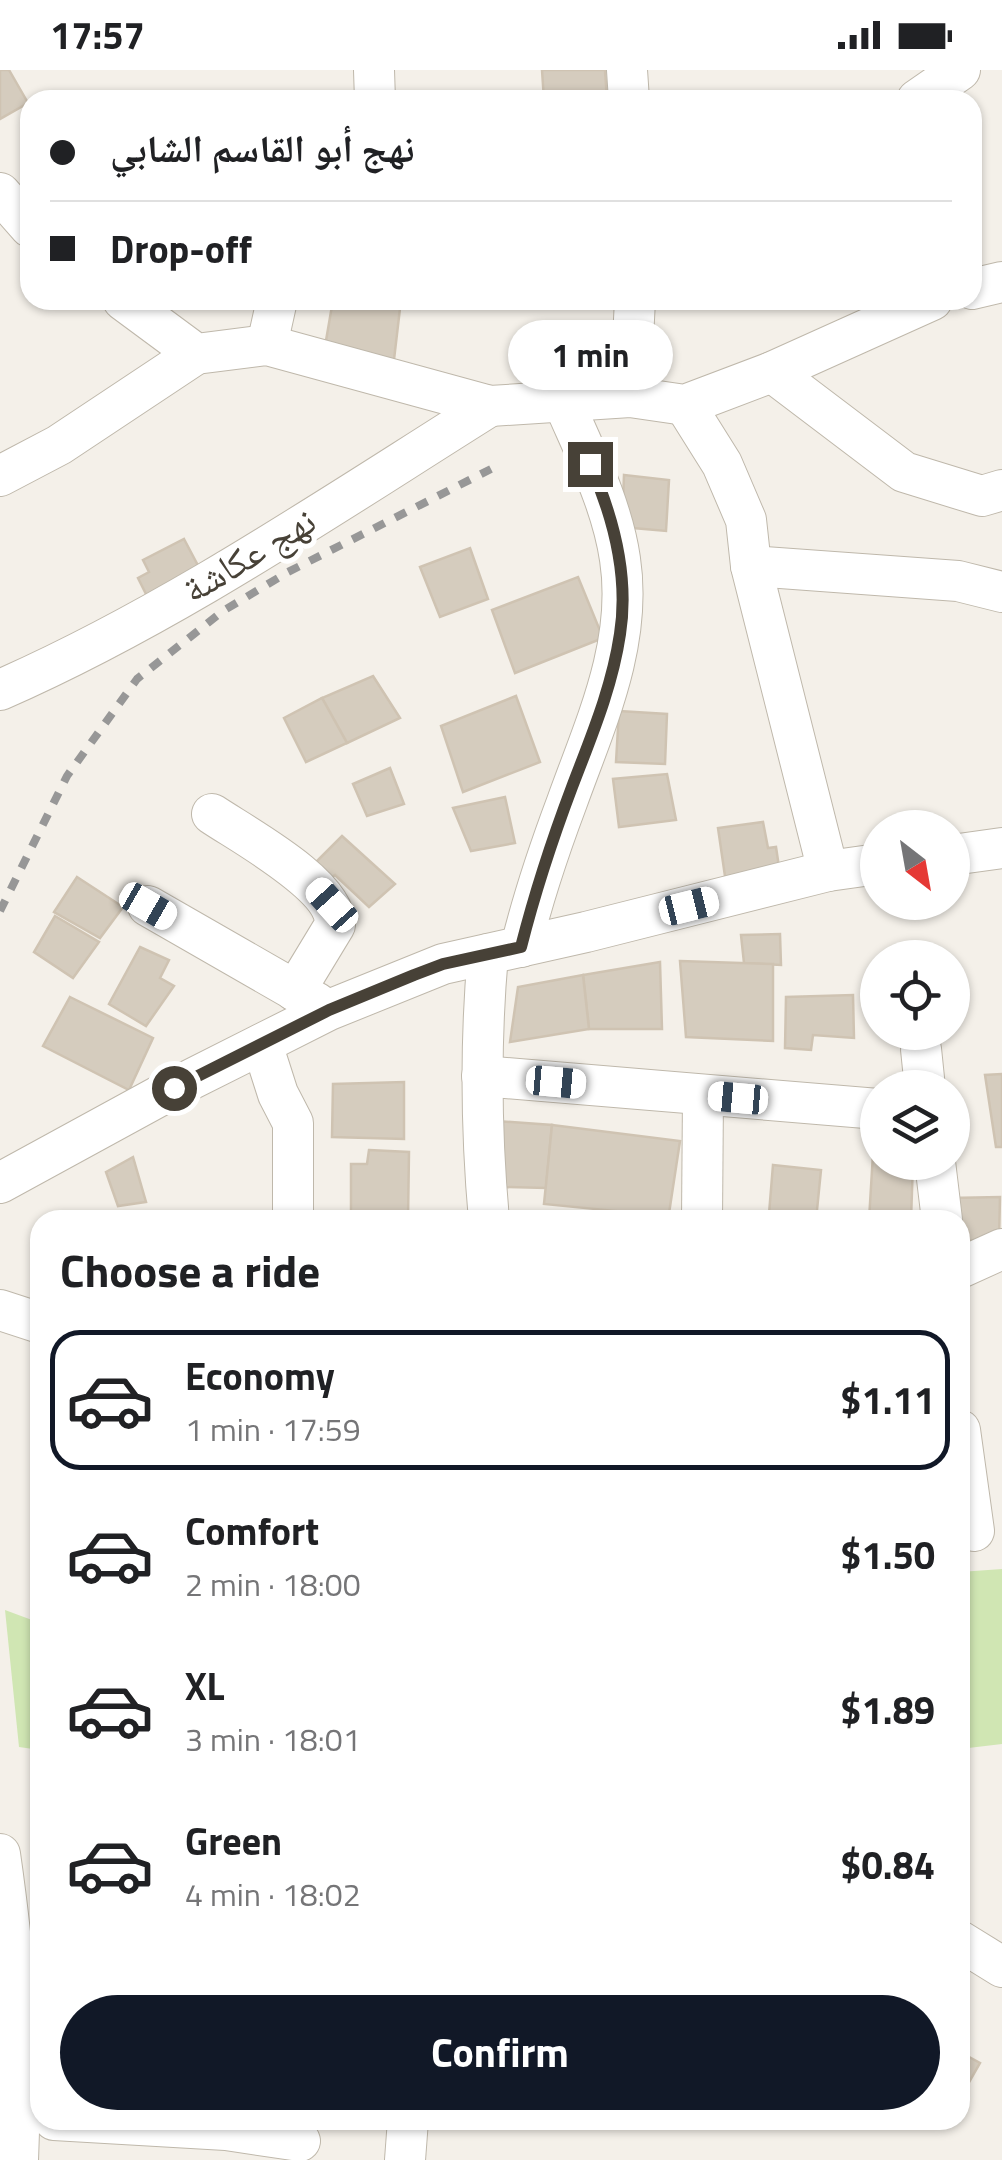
<!DOCTYPE html>
<meta charset="utf-8">
<style>
body{margin:0;font-family:"Titillium Web","Noto Naskh Arabic",sans-serif;background:#f6f6f6;color:#202124;height:100vh;display:flex;flex-direction:column;font-size:38px;white-space:nowrap}
*{box-sizing:border-box;margin:0}
p{font-size:32px;color:#757577}
.icon{flex:none;width:55px;height:55px;fill:none;stroke:currentColor;stroke-width:2;stroke-linecap:round;stroke-linejoin:round}
.map{position:relative;flex:1;overflow:hidden}
.side{position:absolute;left:30px;top:1140px;width:940px;height:920px;display:flex;flex-direction:column;background:#fff;border-radius:30px;box-shadow:0 2px 8px #0004}
.side>*{flex:none}
.guide{position:absolute;left:20px;top:20px;width:962px;height:220px;border-radius:30px;box-shadow:0 2px 8px #0004;display:grid;align-content:center;height:220px;padding:0 30px;background:#fff}
.needle{width:65px;rotate:149deg}
.fabs{position:absolute;left:860px;top:740px;display:grid;gap:20px}
.fabs a{display:grid;place-items:center;width:110px;height:110px;border-radius:50%;background:#fff;box-shadow:0 2px 8px #0004;font-size:50px}
.end{position:absolute;width:45px;height:45px;margin:-22px;border:12px solid #474137;background:#fff;box-shadow:0 0 0 5px #fff}
.from{border-radius:50%}
.bubble{position:absolute;height:70px;border-radius:35px;background:#fff;box-shadow:0 2px 8px #0004;font-size:32px;font-weight:700;line-height:70px;text-align:center}
.car{position:absolute;width:30px;height:60px;margin:-30px -15px;border-radius:12px;box-shadow:0 0 8px 2px #0007;background:linear-gradient(#fff 24%,#345 0 40%,#fff 0 76%,#345 0 86%,#fff 0)}
.guide b{display:flex;align-items:center;gap:35px;height:95px;font-size:38px}
.guide b+b{border-top:2px solid #e0e0e0}
.guide i{width:25px;height:25px;background:#202124}
ul{padding:0;list-style:none}
li{display:flex;align-items:center;gap:30px;height:140px;margin:0 20px 15px;padding:0 10px;border:5px solid transparent;border-radius:30px}
li div{flex:1}
li b{display:block;font-size:38px}
li em{font-style:normal;font-weight:700}
li.on{border-color:#111827}
li>.icon{width:90px;height:90px;stroke-width:1.5}
h2{padding:0 30px;font-size:45px;line-height:120px}
.cta{display:flex;gap:20px;margin-top:auto;padding:20px 30px}
.cta a{flex:1;height:115px;border-radius:60px;background:#111827;color:#fff;font-size:40px;font-weight:700;line-height:115px;text-align:center}
.status{display:flex;justify-content:space-between;align-items:center;height:70px;padding:0 50px;background:#fff;direction:ltr}
.status svg{height:28px;fill:currentColor}
.map>svg:first-child{display:block}
</style>
<div class="status"><b>17:57</b><svg viewBox="0 0 49 12"><path d="M0 12V9h3v3zM5 12V6h3v6zM10 12V3h3v9zM15 12V0h3v12zM26 1h20v11H26zM47 4h2v5h-2z"/></svg></div>
<div class="map">
<svg width="1002" height="2090" viewBox="0 0 1002 2090">
<rect width="100%" height="100%" fill="#f4f0e9"/>
<g fill="#d0e6b3">
<polygon points="1002,1499 1002,1674 960,1679 960,1502"/>
<polygon points="5,1540 40,1553 40,1680 19,1677"/>
</g>
<g fill="#d5ccbe" stroke="#cfc3b2" stroke-width="2.5">
<polygon points="0,0 9,0 28,33 0,49"/>
<polygon points="542,0 605,0 607,30 544,30"/>
<polygon points="333,230 401,230 393,298 323,288"/>
<polygon points="624,405 669,410 666,461 622,457"/>
<polygon points="184,469 203,505 150,532 138,508 149,502 143,490"/>
<polygon points="470,478 488,529 440,547 420,497"/>
<polygon points="578,507 603,568 515,603 492,540"/>
<polygon points="373,606 400,648 347,673 322,628"/>
<polygon points="516,626 540,692 463,722 441,656"/>
<polygon points="322,628 347,673 306,692 284,648"/>
<polygon points="619,641 667,644 665,694 616,692"/>
<polygon points="390,698 404,734 367,746 353,714"/>
<polygon points="667,704 676,750 619,757 613,709"/>
<polygon points="505,727 515,773 471,781 453,738"/>
<polygon points="763,752 768,778 776,777 780,804 726,813 718,758"/>
<polygon points="342,766 395,814 369,837 335,805 326,812 311,797"/>
<polygon points="77,807 123,837 100,868 54,842"/>
<polygon points="55,846 99,872 73,908 34,882"/>
<polygon points="780,864 781,895 744,893 741,865"/>
<polygon points="140,877 169,890 160,908 174,916 146,956 109,934"/>
<polygon points="680,891 773,894 773,971 686,967"/>
<polygon points="660,892 662,959 589,959 583,905"/>
<polygon points="583,905 589,959 510,972 518,917"/>
<polygon points="853,925 854,968 813,965 811,980 785,978 786,927"/>
<polygon points="70,927 153,968 129,1020 43,976"/>
<polygon points="1002,1004 1002,1077 996,1077 985,1005"/>
<polygon points="404,1012 404,1069 332,1067 333,1014"/>
<polygon points="496,1051 552,1055 546,1118 503,1117"/>
<polygon points="552,1055 680,1071 668,1150 645,1150 646,1144 544,1134"/>
<polygon points="369,1080 409,1082 408,1150 351,1146 351,1094 367,1094"/>
<polygon points="873,1084 878,1084 878,1092 913,1092 911,1150 869,1150"/>
<polygon points="133,1087 146,1132 118,1136 106,1102"/>
<polygon points="773,1095 821,1100 816,1150 769,1144"/>
<polygon points="1000,1127 999,1172 960,1170 960,1150 951,1128"/>
<polygon points="960,1982 980,1993 960,2028"/>
</g>
<g fill="none" stroke-linecap="round" stroke-linejoin="round">
<defs>
<g id="minor">
<polyline points="374,0 375,30"/>
<polyline points="627,0 629,30"/>
<polyline points="917,30 960,0"/>
<polyline points="0,123 30,157"/>
<polyline points="972,219 1002,212"/>
<polyline points="123,230 196,284 267,275 490,336 630,327 685,335 772,302 932,230"/>
<polyline points="267,275 277,230"/>
<polyline points="772,302 904,402 982,426 1002,420"/>
<polyline points="630,327 635,230"/>
<polyline points="685,335 722,394 746,450 751,496 828,801"/>
<polyline points="0,406 59,375 196,284"/>
<polyline points="751,496 958,511 1002,522"/>
<path d="M0,620C171,545 332,435 490,336"/>
<path d="M212,744C243,765 337,815 335,855L295,921"/>
<polyline points="952,785 1002,778"/>
<polyline points="148,836 317,933"/>
<path d="M521,877C533,827 549,780 567,732C595,654 633,574 620,489C612,434 585,382 563,331"/>
<path d="M488,884C480,973 481,1061 489,1150"/>
<polyline points="262,974 278,1024 293,1053 293,1150"/>
<polyline points="921,979 925,1018"/>
<polyline points="482,1006 878,1039"/>
<polyline points="935,1092 942,1150"/>
<polyline points="0,1113 174,1018 329,940 443,894 586,862 828,801 878,794"/>
<polyline points="702,1150 703,1025"/>
<polyline points="960,1198 1002,1179"/>
<polyline points="0,1240 40,1253"/>
<polyline points="960,1360 974,1461"/>
<path d="M0,1784C15,1888 23,1984 18,2090"/>
<polyline points="960,1871 1002,1897"/>
<polyline points="54,2050 226,2060 300,2071"/>
<polyline points="405,2090 408,2050"/>
</g>
</defs>
<use href="#minor" stroke="#bfb8ab" stroke-width="42"/>
<use href="#minor" stroke="#fff" stroke-width="40"/>
<polyline stroke="#979797" stroke-width="8" stroke-dasharray="12 12" stroke-linecap="butt" points="0,841 67,706 137,609 223,541 288,502 491,399"/>
</g>
<g fill="none" stroke-linecap="round" stroke-linejoin="round">
<path stroke="#474137" stroke-width="12" d="M174,1018L329,940L414,905L443,894L521,877C535,822 552,770 572,717C591,667 612,618 620,564C629,507 613,446 590,394"/>
</g>
<g text-anchor="middle" stroke-width="10" stroke-linejoin="round" paint-order="stroke">
<g font-size="38" fill="#474137" stroke="#fff">
<text transform="translate(249 485) rotate(-31)" y="13">نهج عكاشة</text>
</g>
</g>
</svg>
<div class="fabs">
<a><svg class="needle" viewBox="-14 -14 28 28"><path d="M0-13l5 13h-10z" fill="#e53935"/><path d="M0 13l5-13h-10z" fill="#757577"/></svg></a>
<a><svg class="icon" aria-label="locate" viewBox="0 0 24 24"><circle cx="12" cy="12" r="6"/><path d="M12 2v4M12 18v4M2 12h4M18 12h4"/></svg></a>
<a><svg class="icon" aria-label="layers" viewBox="0 0 24 24"><path d="M12 4l9 5-9 5-9-5zM3 14l9 5 9-5"/></svg></a>
</div>
<i class="end from" style="left:174px;top:1018px"></i>
<i class="end" style="left:590px;top:394px"></i>
<div class="bubble" style="left:508px;top:250px;width:165px">1 min</div>
<i class="car" style="left:332px;top:835px;rotate:318deg"></i>
<i class="car" style="left:148px;top:836px;rotate:120deg"></i>
<i class="car" style="left:689px;top:836px;rotate:76deg"></i>
<i class="car" style="left:556px;top:1012px;rotate:95deg"></i>
<i class="car" style="left:738px;top:1028px;rotate:275deg"></i>
<div class="guide">
<b><i class="from"></i>نهج أبو القاسم الشابي</b>
<b><i></i>Drop-off</b>
</div>
<section class="side">
<h2>Choose a ride</h2>
<ul>
<li class="on"><svg class="icon" aria-label="car" viewBox="0 0 24 24"><path d="M5 17H2v-5l4-1 3-4h7l3 4 3 1v5h-3M9 17h6M6 11h13"/><circle cx="7" cy="17" r="2"/><circle cx="17" cy="17" r="2"/></svg><div><b>Economy</b><p>1 min · 17:59</p></div><em>$1.11</em></li>
<li><svg class="icon" aria-label="car" viewBox="0 0 24 24"><path d="M5 17H2v-5l4-1 3-4h7l3 4 3 1v5h-3M9 17h6M6 11h13"/><circle cx="7" cy="17" r="2"/><circle cx="17" cy="17" r="2"/></svg><div><b>Comfort</b><p>2 min · 18:00</p></div><em>$1.50</em></li>
<li><svg class="icon" aria-label="car" viewBox="0 0 24 24"><path d="M5 17H2v-5l4-1 3-4h7l3 4 3 1v5h-3M9 17h6M6 11h13"/><circle cx="7" cy="17" r="2"/><circle cx="17" cy="17" r="2"/></svg><div><b>XL</b><p>3 min · 18:01</p></div><em>$1.89</em></li>
<li><svg class="icon" aria-label="car" viewBox="0 0 24 24"><path d="M5 17H2v-5l4-1 3-4h7l3 4 3 1v5h-3M9 17h6M6 11h13"/><circle cx="7" cy="17" r="2"/><circle cx="17" cy="17" r="2"/></svg><div><b>Green</b><p>4 min · 18:02</p></div><em>$0.84</em></li>
</ul>
<div class="cta"><a>Confirm</a></div>
</section>
</div>
